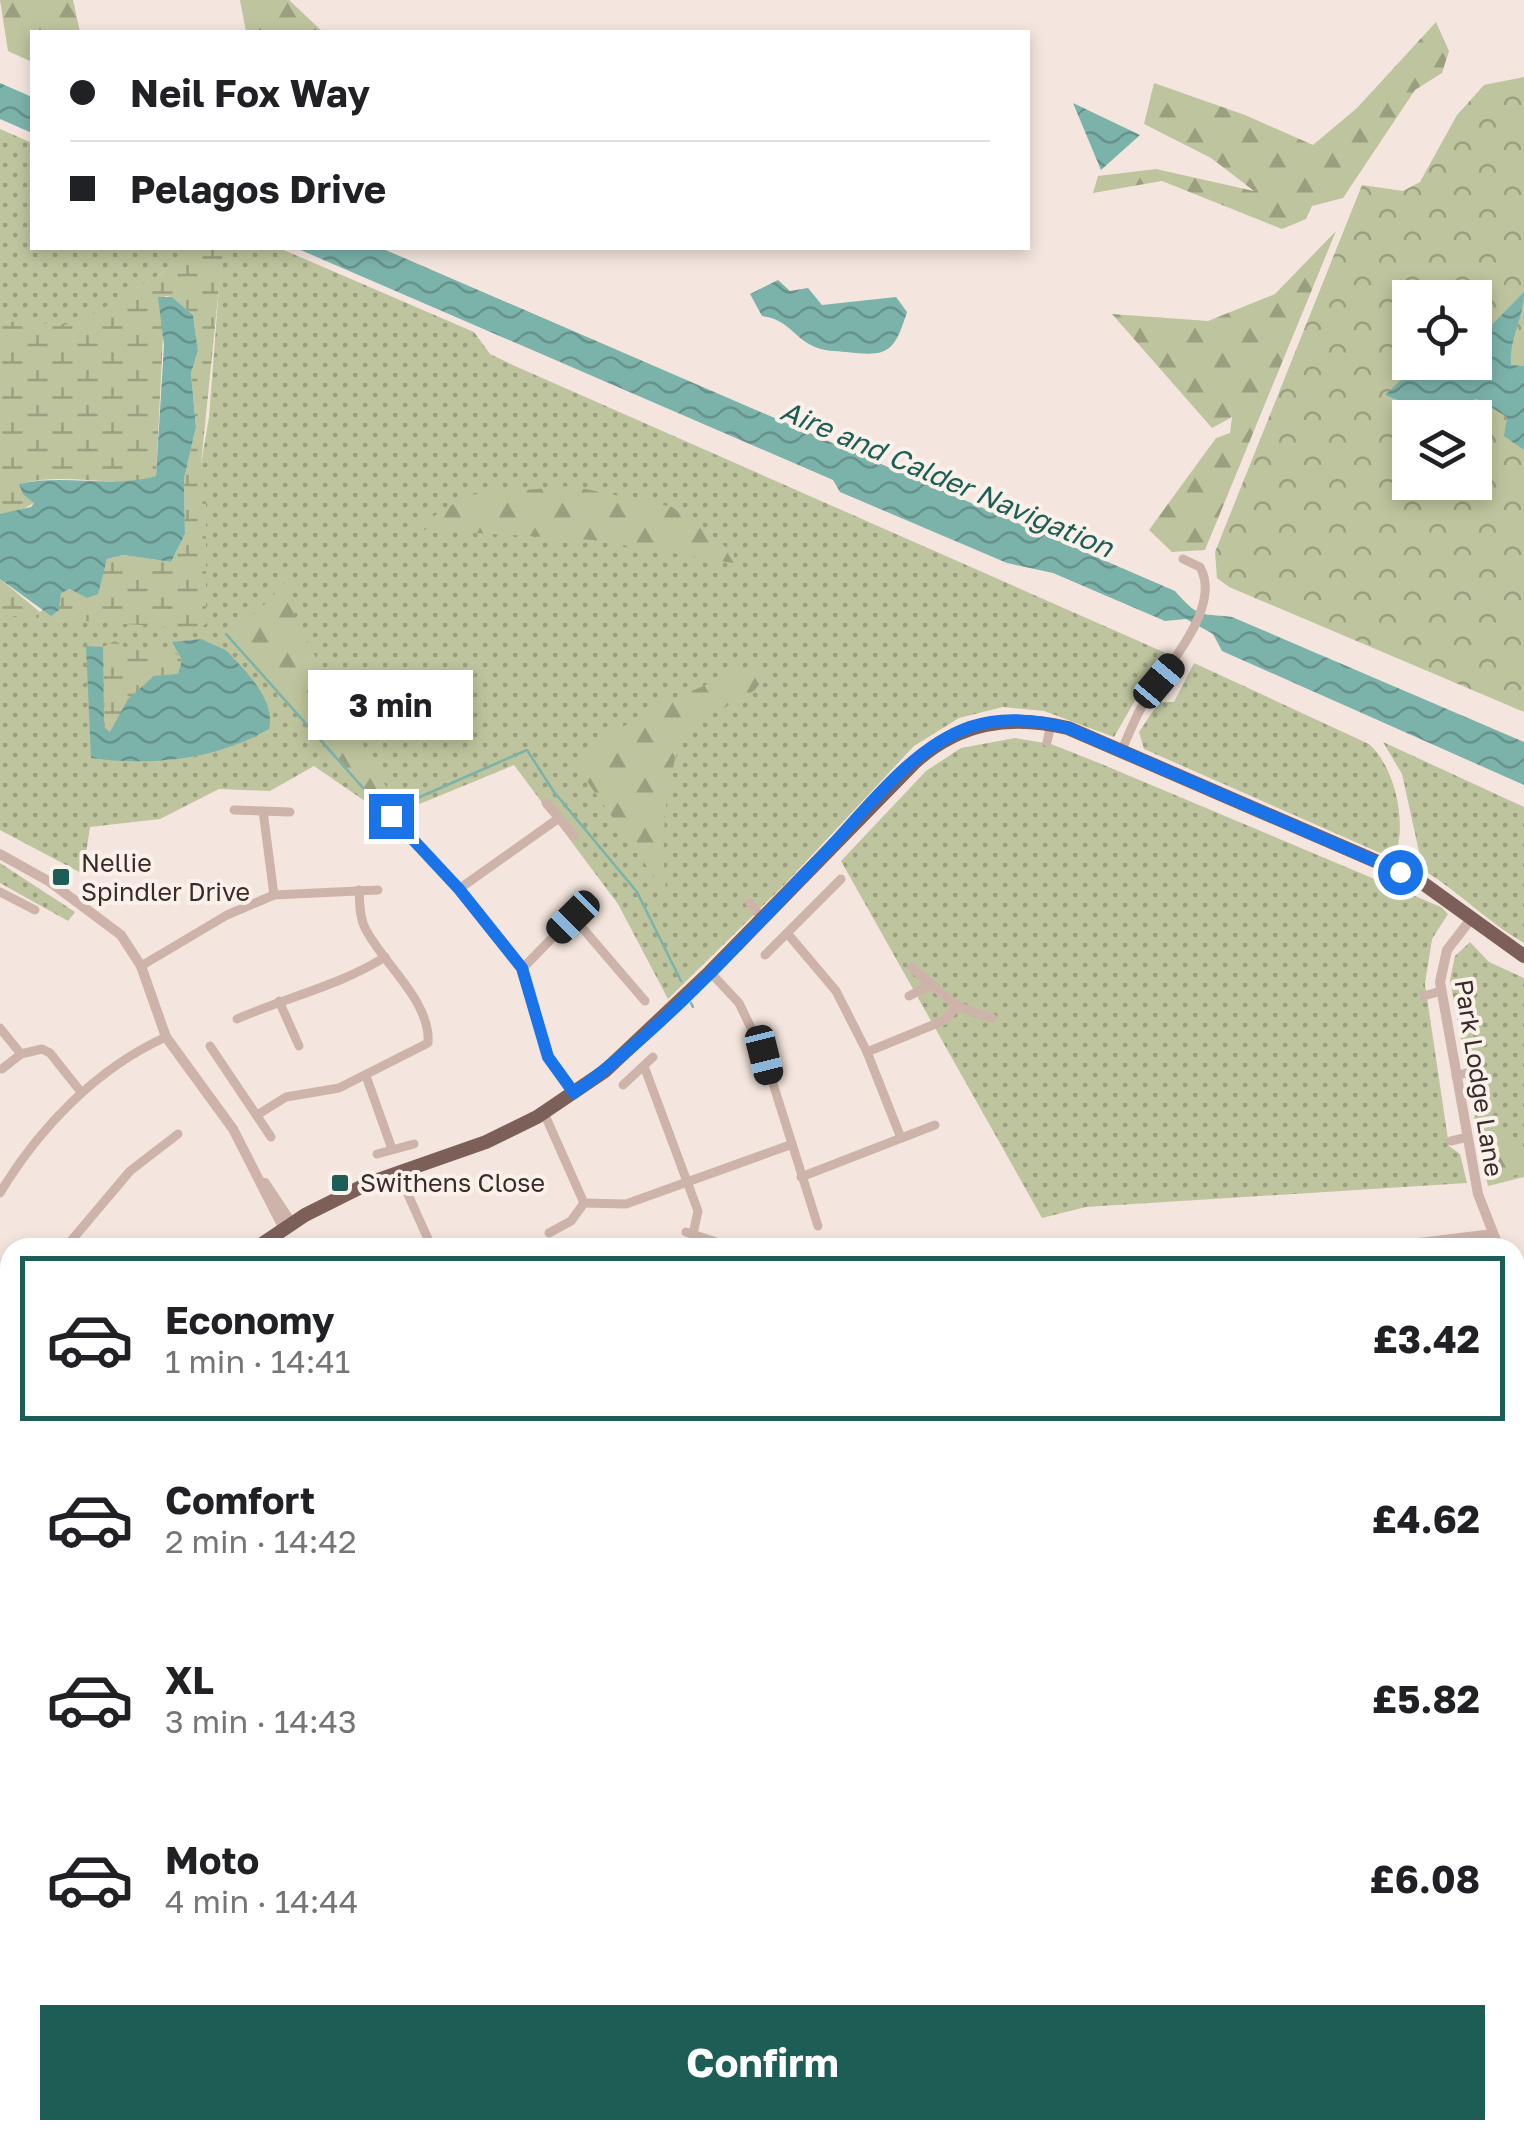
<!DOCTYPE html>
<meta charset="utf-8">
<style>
body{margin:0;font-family:"Golos Text",sans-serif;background:#f2f2f2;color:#202124;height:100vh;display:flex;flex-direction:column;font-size:38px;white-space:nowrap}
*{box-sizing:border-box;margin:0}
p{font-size:32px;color:#757577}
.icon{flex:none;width:55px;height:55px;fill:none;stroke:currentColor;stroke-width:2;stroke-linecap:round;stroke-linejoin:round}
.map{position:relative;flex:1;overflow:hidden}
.drawer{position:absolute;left:0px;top:1238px;width:1525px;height:902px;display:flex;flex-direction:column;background:#fff;border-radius:30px 30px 0 0;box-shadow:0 5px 15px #0003}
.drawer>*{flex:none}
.guide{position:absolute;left:30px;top:30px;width:1000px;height:220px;border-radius:0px;box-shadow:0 5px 15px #0003;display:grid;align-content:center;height:220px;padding:0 40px;background:#fff}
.buttons{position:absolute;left:1392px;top:280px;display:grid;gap:20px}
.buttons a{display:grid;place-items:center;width:100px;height:100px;border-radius:0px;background:#fff;box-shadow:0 5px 15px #0003;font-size:50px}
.end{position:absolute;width:45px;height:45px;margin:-22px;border:12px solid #1a73e8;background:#fff;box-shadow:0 0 0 5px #fff}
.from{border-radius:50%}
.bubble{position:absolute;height:70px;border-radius:0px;background:#fff;box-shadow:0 5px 15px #0003;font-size:32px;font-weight:700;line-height:70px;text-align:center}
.car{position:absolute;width:30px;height:60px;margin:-30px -15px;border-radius:12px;box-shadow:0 0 8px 2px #0007;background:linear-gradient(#222 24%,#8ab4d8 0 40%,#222 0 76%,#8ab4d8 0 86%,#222 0)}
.guide b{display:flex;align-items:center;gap:35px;height:95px;font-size:38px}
.guide b+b{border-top:2px solid #e0e0e0}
.guide i{width:25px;height:25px;background:#202124}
ul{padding:18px 0 0;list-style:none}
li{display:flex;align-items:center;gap:30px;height:165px;margin:0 20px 15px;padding:0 20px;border:5px solid transparent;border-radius:0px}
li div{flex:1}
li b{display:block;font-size:38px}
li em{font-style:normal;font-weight:700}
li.current{border-color:#1c5e56}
li>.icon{width:90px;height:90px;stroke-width:1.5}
.cta{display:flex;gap:20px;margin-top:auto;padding:20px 40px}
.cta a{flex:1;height:115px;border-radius:0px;background:#1c5e56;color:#fff;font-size:40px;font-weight:700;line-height:115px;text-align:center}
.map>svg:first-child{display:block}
</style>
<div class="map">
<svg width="1524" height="2138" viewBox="0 0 1524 2138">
<defs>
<pattern id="grass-dots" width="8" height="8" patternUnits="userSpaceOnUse" patternTransform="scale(2.5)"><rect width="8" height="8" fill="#bec49d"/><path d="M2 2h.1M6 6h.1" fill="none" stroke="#9b9f80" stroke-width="1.8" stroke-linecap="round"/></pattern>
<pattern id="forest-firs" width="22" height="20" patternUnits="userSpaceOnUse" patternTransform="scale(2.5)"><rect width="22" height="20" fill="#bec49d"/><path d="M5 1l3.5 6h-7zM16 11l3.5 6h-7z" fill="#9b9f80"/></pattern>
<pattern id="wetland-marsh" width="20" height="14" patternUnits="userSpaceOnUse" patternTransform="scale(2.5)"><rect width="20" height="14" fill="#bec49d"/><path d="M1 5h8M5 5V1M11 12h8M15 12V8" fill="none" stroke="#9b9f80"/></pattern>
<pattern id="park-crowns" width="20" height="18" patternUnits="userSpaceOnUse" patternTransform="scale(2.5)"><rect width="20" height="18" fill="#bec49d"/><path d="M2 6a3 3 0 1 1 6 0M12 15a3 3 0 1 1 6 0" fill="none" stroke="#9b9f80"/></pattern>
<pattern id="water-waves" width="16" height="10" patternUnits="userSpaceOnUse" patternTransform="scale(2.5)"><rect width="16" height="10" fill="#7bb3ab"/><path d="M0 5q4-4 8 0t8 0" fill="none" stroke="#66928b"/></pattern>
</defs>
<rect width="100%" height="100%" fill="#f4e6de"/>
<g fill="url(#grass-dots)">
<polygon points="0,129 32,143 32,248 188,248 162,273 75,326 0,321"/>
<polygon points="222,248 279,248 474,332 490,354 515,366 1168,654 1148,678 1114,737 1044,711 1003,707 959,718 914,746 784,885 668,999 618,904 514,765 388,817 314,766 270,791 219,789 160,819 90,827 83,874 0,830 0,615 206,612 201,464 209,417"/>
<path d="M1194,663L1369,744C1396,768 1408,826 1394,859L1144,749L1139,732L1159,702H1174Z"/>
<polygon points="1015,738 1051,744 1099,763 1441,907 1448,914 1432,939 1425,984 1449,1146 1460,1154 1467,1183 1086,1207 1042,1218 841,861 926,771 961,748"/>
<path d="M1383,742L1524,807V943C1487,922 1460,892 1423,870L1402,774Z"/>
<polygon points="0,863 75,912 68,921 0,883"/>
<polygon points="1470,942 1489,962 1524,978 1524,1177 1488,1186 1450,980 1455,956"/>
</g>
<g fill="url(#forest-firs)">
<polygon points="0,0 73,0 80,32 32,32 32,62 8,51"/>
<polygon points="240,0 289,0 323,32 246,32"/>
<polygon points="1436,22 1449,51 1442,73 1415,90 1343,198 1312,206 1306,219 1282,229 1162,181 1093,193 1098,176 1156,169 1254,191 1211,158 1144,124 1154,83 1245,115 1313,145 1357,108"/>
<polygon points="1336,231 1205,550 1172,552 1149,530 1216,438 1230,433 1232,417 1212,428 1112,314 1208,321 1275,294"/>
<polygon points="571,486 672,507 734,553 733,563 593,540 413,529 468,495"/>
<polygon points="289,578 295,619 397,807 377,805 226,634 260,609"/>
<path d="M757,663L763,679C742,711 722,700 698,720C662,750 660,851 667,895L572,760L652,708Z"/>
<polygon points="1474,1116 1524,1149 1524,1173 1487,1182"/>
</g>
<g fill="url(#wetland-marsh)">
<path d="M186,248H223L201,464L206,502V624L197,629L0,615V579L40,612L61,592L100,581L107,559L124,555L171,562L185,534L184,479L196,427L191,373L198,351L193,315L172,297L165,296L156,477C111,489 65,471 20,484L34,503L18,512L0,514V321L75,325L162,273Z"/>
<path d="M115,641L128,649L175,653L182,660L178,674L154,676C140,698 122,702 115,730L105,732L103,647Z"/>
</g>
<path fill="url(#park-crowns)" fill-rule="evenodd" d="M1524,77V712L1229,587L1217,578L1215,552L1362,185L1403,191L1420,182L1457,115L1484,85ZM1410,298H1475V362H1410ZM1410,418H1475V482H1410Z"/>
<g fill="url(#water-waves)">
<polygon points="0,83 32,97 32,133 0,119"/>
<polygon points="1073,103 1140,135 1101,170"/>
<path d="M296,248H381L1175,591C1199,618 1198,613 1232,617L1524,742V785L1222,651L1213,634L1186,619L1165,621L1053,573L1007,563L840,492L833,480Z"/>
<path d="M778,280L790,291L808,288L822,305L896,297L907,312C894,353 888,357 846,352C836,351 823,351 815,347C792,337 790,320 762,316L750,294Z"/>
<path d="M1524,292C1524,318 1509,338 1511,365L1524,366V450L1504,436L1507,417L1477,399L1424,410L1385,395L1419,363L1475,362V337H1480Z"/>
<path d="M158,297H172L193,315L198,351L191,373L196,427L184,479L185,534L171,562L124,555L107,559L98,594L87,598L70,589L61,593L59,610L51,616L0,579V514L31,507L34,503L23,494L19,484C65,473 111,489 156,476L164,345Z"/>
<path d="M202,639C209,644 225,648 229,653C246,672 276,700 269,729C215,760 152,766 91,758L86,646L103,647L104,727L110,732L128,699L154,676L178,674L182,660L172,642Z"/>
</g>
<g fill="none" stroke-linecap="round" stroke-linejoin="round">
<g stroke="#7bb3ab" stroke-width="2.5">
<polyline points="226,634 381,808 397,807 527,750 554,792 637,892 681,981"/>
<polyline points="691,1003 693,1007"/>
</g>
<g stroke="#cdb3a9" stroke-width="9">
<polyline points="1047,742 1051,724"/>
<path d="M1121,752C1129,734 1135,717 1145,701C1165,669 1223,607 1200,567L1183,559"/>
<polyline points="546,803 574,836"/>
<polyline points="234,810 290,812"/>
<polyline points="263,811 274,895"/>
<polyline points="391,816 459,889 522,969 549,1057 574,1093"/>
<polyline points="459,889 559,818"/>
<polyline points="0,892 35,910"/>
<polyline points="750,903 762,918"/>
<polyline points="573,917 645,1001"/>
<polyline points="787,933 836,991 867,1052 901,1138"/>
<polyline points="765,955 841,879"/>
<polyline points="141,966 227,915 274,895 378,890"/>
<polyline points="912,968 957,1006 992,1018"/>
<polyline points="522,969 588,901"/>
<polyline points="710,972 739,1003 764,1055 818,1226"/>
<polyline points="909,996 929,986"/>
<polyline points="1424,996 1441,991"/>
<polyline points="279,1001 299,1046"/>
<path d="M237,1019C287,997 339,986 385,957"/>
<polyline points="0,1028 21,1054"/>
<polyline points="210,1046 271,1137"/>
<polyline points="867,1052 945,1020 957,1006"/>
<polyline points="644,1066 698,1211 693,1234"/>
<polyline points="2,1069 21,1054 42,1049 50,1053 81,1092"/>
<polyline points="366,1076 392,1149"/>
<polyline points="1456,1076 1473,1071"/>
<polyline points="623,1085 653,1057"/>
<polyline points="544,1113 584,1203 571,1221 549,1233"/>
<path d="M257,1115L286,1097L339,1088L428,1043C431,1001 383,964 365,928C359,916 360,903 359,890"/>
<polyline points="1451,1141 1468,1137"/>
<polyline points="377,1154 414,1144"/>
<polyline points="398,1172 432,1248"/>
<polyline points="801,1177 935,1125"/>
<path d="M0,1193C39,1128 97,1068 166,1037"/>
<polyline points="584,1203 626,1204 790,1145"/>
<polyline points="686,1232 719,1243"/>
<polyline points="65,1248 130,1171 178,1134"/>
<polyline points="0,1286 10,1289"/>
<polyline points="0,1392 10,1394"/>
<polyline points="0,1459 10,1414"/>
<polyline points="1515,1835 1524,1834"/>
<polyline points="1515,1865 1524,1920"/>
<polyline points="5,1886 10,1839"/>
<polyline points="1515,2108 1524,2107"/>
<polyline points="968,2130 971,2136"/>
<polyline points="1194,2131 1196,2130"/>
<polyline points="764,2138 765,2130"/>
<polyline points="941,2138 955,2130"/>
<polyline points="1321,2138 1322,2130"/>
<polyline points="1387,2138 1404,2130"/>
</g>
<g stroke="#cdb3a9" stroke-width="10">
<polyline points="0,854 50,882 121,935 141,966 166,1037 233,1129 284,1229"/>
<polyline points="1471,919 1447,950 1440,982 1478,1194 1499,1248"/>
<polyline points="265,1183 292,1224"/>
<polyline points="1378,1248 1493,1234"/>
<polyline points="1515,1281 1524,1300"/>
<polyline points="1077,2130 1082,2138"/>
</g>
<g stroke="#7d5f59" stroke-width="14">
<path d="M256,1248L305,1215L369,1183L486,1142L537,1117L605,1071L710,972L914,763C959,722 1010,714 1068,728L1417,879L1524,956"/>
<polyline points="0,1662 10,1655"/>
<polyline points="0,1961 10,2001"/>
<polyline points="21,2138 23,2130"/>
</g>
</g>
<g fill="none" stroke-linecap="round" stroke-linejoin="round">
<path stroke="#1a73e8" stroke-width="12" d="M391,816L459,889L522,968L548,1057L574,1093C666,1026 744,938 822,856C865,812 910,748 970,727C1003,716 1036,720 1068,728L1400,872"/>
</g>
<g fill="#1c5e56" stroke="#fbf1eb" stroke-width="4">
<rect x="51" y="867" width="20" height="20" rx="5"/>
<rect x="330" y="1173" width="20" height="20" rx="5"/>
</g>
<g text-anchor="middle" stroke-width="8" stroke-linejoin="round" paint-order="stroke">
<g font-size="25" fill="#3a2b29" stroke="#fbf1eb" text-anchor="start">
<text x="81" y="872">Nellie<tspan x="81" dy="29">Spindler Drive</tspan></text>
<text x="360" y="1192">Swithens Close</text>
</g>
<g font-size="25" fill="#3a2b29" stroke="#fbf1eb">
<text transform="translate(1479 1078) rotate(81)" y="9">Park Lodge Lane</text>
</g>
<g font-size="28" font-style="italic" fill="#1c5e56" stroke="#fbf1eb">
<text transform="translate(947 479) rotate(23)" y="10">Aire and Calder Navigation</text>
</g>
</g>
</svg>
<div class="buttons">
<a><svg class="icon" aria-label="locate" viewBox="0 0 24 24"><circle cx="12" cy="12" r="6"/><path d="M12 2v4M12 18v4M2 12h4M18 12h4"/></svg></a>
<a><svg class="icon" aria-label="layers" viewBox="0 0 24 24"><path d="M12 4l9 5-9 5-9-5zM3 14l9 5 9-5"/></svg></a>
</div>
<i class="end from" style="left:1400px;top:872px"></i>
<i class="end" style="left:391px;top:816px"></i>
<div class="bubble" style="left:308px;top:670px;width:165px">3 min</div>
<i class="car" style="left:1159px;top:681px;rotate:40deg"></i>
<i class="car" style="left:573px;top:917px;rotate:225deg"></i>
<i class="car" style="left:764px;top:1055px;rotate:166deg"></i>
<div class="guide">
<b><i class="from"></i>Neil Fox Way</b>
<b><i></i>Pelagos Drive</b>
</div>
<section class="drawer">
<ul>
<li class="current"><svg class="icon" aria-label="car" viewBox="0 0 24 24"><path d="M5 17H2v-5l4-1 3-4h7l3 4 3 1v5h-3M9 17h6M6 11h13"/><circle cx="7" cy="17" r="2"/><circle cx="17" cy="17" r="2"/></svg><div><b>Economy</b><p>1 min · 14:41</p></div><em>£3.42</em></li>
<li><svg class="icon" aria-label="car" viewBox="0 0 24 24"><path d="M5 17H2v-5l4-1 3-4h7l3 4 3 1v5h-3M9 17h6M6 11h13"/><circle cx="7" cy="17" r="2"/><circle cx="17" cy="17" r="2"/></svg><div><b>Comfort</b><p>2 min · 14:42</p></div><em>£4.62</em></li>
<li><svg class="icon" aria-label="car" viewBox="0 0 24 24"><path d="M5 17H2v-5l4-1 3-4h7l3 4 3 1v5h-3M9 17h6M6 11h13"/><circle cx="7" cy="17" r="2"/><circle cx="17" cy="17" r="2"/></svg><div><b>XL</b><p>3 min · 14:43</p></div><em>£5.82</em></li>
<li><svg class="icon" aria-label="car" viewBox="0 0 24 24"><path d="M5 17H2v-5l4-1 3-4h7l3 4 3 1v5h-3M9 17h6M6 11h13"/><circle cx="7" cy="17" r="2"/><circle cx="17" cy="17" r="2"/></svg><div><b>Moto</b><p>4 min · 14:44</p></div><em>£6.08</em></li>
</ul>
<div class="cta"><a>Confirm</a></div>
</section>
</div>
